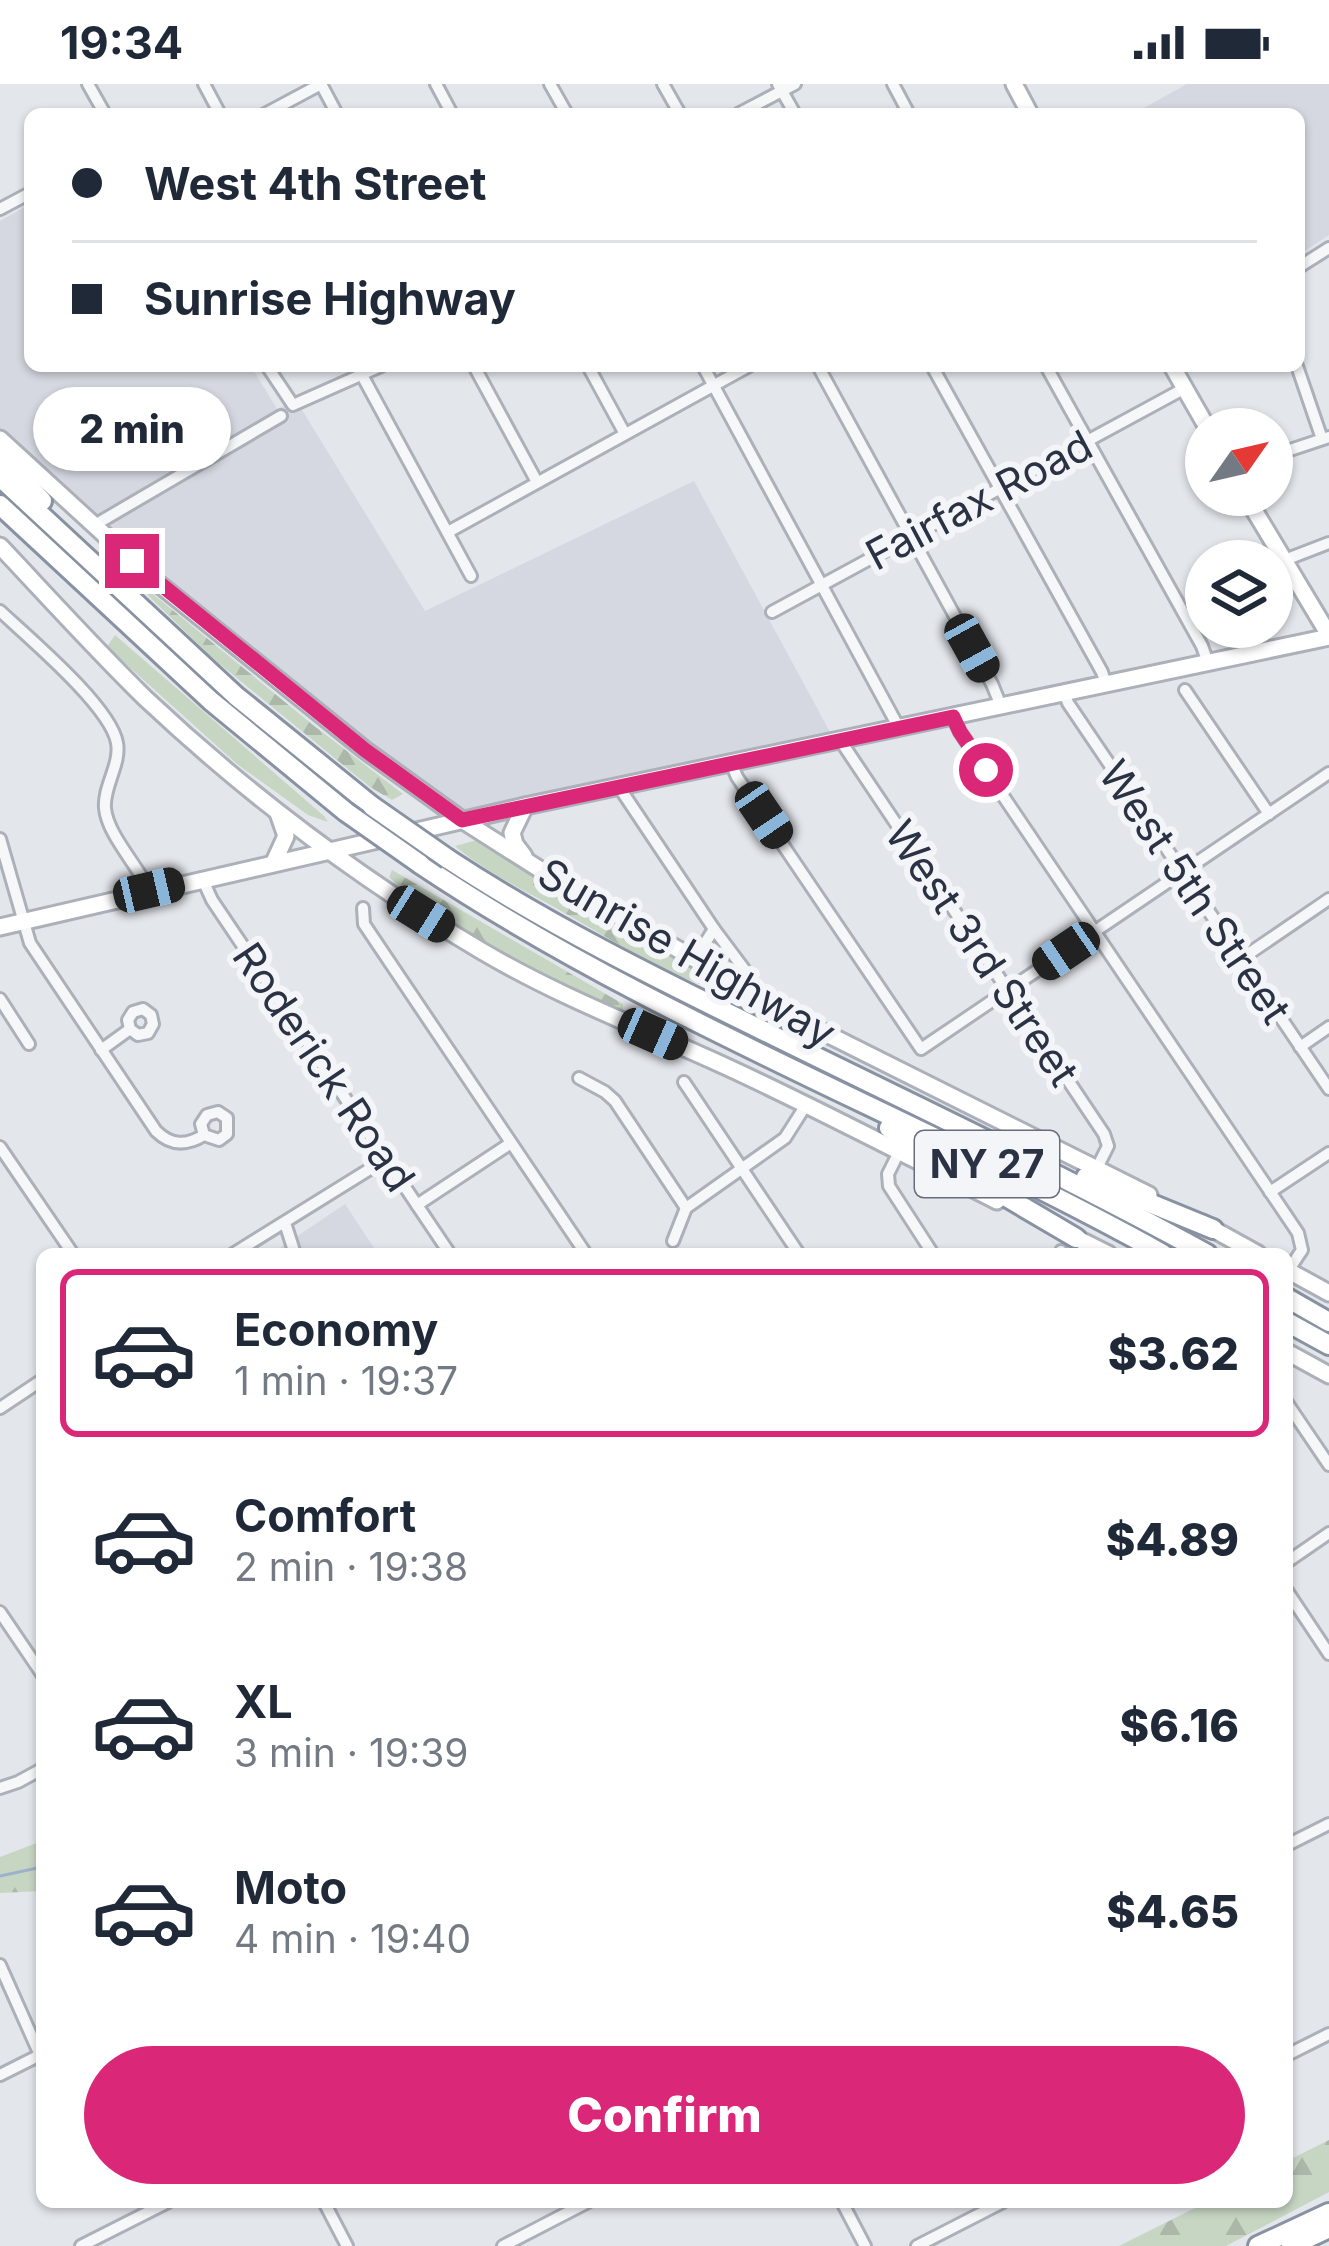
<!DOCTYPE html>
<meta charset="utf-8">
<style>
body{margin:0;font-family:Inter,sans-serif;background:#f2f2f3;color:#1f2937;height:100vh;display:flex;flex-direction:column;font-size:45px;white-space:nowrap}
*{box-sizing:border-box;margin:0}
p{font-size:39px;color:#747a83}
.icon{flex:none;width:66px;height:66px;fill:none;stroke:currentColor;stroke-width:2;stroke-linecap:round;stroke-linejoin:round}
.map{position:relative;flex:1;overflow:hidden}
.details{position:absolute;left:36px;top:1164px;width:1257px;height:960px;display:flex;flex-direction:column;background:#fff;border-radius:18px;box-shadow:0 3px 9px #0004}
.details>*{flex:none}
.guide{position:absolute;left:24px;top:24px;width:1281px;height:264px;border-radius:18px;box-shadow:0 3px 9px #0004;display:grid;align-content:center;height:264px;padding:0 48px;background:#fff}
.needle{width:78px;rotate:56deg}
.tools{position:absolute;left:1185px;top:324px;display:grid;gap:24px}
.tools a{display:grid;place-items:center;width:108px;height:108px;border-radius:50%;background:#fff;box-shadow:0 3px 9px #0004;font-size:60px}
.end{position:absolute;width:54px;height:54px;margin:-27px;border:15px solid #db2777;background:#fff;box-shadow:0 0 0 6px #fff}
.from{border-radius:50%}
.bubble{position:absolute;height:84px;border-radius:42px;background:#fff;box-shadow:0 3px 9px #0004;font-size:39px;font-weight:800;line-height:84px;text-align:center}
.car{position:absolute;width:36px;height:72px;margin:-36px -18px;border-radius:15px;box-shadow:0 0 9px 3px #0007;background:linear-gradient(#222 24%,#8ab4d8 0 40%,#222 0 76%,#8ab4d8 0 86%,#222 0)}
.guide b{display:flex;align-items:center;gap:42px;height:114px;font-size:45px}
.guide b+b{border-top:3px solid #e0e1e3}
.guide i{width:30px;height:30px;background:#1f2937}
ul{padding:21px 0 0;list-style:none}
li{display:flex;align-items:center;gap:36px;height:168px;margin:0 24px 18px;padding:0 24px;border:6px solid transparent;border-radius:18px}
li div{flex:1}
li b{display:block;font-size:45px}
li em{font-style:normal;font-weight:800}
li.active{border-color:#db2777}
li>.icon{width:108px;height:108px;stroke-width:1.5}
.action{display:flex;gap:24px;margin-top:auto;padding:24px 48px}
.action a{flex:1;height:138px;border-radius:72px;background:#db2777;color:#fff;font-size:48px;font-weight:800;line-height:138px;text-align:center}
.status{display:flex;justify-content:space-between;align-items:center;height:84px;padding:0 60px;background:#fff;direction:ltr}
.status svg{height:33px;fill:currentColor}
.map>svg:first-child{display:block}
</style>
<div class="status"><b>19:34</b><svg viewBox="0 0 49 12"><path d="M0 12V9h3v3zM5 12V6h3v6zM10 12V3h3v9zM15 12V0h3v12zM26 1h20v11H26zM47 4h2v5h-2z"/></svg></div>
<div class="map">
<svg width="1329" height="2162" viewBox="0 0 1329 2162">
<defs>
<pattern id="forest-firs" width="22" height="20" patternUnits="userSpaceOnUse" patternTransform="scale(3)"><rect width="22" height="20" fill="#c7d6c3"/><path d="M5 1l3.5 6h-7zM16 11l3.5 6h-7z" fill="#abb8a9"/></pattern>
</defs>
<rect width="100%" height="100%" fill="#e3e6eb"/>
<g fill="#d5d8e0">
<polygon points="1187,0 1329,0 1329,151 1299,171 1299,30 1133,30"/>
<polygon points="30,120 30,282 251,282 277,325 296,316 425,527 694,397 830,648 521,718 450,730 345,653 0,351 0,137"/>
<polygon points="345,1120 378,1170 271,1170"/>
</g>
<g fill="url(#forest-firs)">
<polygon points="115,479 313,641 403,710 392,716 370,703 210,572"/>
<polygon points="115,551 324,732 328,738 308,731 237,680 107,563"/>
<path d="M481,755L706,891L720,904C678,900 606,852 568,831C530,809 488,790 455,762Z"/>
<polygon points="392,786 623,920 623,926 517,882 407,810 389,793"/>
<polygon points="42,1757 42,1807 0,1809 0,1773"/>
<polygon points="1329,2056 1329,2108 1226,2162 1119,2162 1207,2118 1287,2118 1287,2077"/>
</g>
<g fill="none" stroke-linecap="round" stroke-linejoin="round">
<polyline stroke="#9db1cc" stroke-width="3" points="0,1792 42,1783"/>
<defs>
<g id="street">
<polyline points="88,0 105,30"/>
<polyline points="204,0 220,30"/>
<polyline points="321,0 337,30"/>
<polyline points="436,0 452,30"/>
<polyline points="550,0 567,30"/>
<polyline points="663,0 680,30"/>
<polyline points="778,0 795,30"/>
<polyline points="893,0 909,30"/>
<polyline points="265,30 321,0"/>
<polyline points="738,30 795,0"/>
<polyline points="0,125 30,109"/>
<polyline points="1299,183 1329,164"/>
<polyline points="267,282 293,321 381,282"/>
<polyline points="357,282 471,492"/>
<polyline points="474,282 537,398"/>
<polyline points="588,282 625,350"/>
<polyline points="703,282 899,644"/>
<polyline points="818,282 992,600 1001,622"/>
<polyline points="932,282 1102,588 1106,600"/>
<polyline points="1046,282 1202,562 1208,579"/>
<polyline points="1297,282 1322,355"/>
<polyline points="1272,372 1329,353"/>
<polyline points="93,442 281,332"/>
<polyline points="448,448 749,282"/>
<polyline points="1282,477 1329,459"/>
<path d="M0,527C29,554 111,623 117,659C121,680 103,703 105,724C107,750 138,782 149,806"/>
<polyline points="772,528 1185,304"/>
<polyline points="1185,606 1269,730"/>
<polyline points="1064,609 1068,619 1329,1005"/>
<polyline points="953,633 960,648 1298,1149 1302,1166 1288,1187"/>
<polyline points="840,656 1104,1050 1108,1062 1097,1084"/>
<polyline points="731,679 737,693 921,965 1329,689"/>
<polyline points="619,703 714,845 744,885"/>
<path d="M0,755L30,859L156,1047C171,1062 186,1062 204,1051L219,1056L227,1050V1034L218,1028L207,1031L201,1040L204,1051"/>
<polyline points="202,794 212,816 450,1170"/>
<polyline points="363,824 364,840 586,1170"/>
<polyline points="695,875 714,845"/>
<polyline points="1241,875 1329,815"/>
<polyline points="0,915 29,960"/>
<polyline points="1300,963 1329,943"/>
<polyline points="101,966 130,945 138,951 148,949 153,940 151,931 143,925 133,928 128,936 130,945"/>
<polyline points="579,994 605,1008 615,1017 686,1124"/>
<polyline points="684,998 799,1170"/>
<polyline points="0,1063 73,1170"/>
<polyline points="899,1068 888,1090 889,1102 933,1170"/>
<polyline points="1270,1108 1329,1069"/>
<polyline points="417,1121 511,1059"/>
<polyline points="686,1124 785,1054 806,1021"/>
<polyline points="285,1139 295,1170"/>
<polyline points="673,1157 686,1124"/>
<polyline points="1061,1167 1063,1170"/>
<polyline points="233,1170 386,1075"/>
<polyline points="1287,1319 1329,1381"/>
<polyline points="0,1324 42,1296"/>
<polyline points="1287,1478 1329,1449"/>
<polyline points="1287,1507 1329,1570"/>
<polyline points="0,1528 42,1590"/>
<polyline points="0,1704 18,1698 42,1685"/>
<polyline points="1287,1761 1329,1740"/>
<polyline points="0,1881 40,1971"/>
<polyline points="1287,1971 1329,1950"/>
<polyline points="0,1991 42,1970"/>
<polyline points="324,2118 347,2162"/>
<polyline points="842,2118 865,2162"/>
<polyline points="81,2162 168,2118"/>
<polyline points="503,2162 588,2118"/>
<polyline points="917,2162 1003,2118"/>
</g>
<g id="secondary">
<polyline points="1014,0 1030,30"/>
<polyline points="1172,282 1208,345"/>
<polyline points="0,355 154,496 365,666 462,736 558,797 823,948 1149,1111"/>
<polyline points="1245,411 1329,551"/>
<path d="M0,462C48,513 95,565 145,614C247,710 360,795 480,866C559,913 645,945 727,983C818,1025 907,1072 997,1117"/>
<polyline points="524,772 515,760 512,749 525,722"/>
<polyline points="274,778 286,752 278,729"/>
<polyline points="0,843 525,722 1329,553"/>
<polyline points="1202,1139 1258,1170"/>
<polyline points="1068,1150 1108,1170"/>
<polyline points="1287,1186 1329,1209"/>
<polyline points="1287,1268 1329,1291"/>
</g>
<g id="highway">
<polyline points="0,372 42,417"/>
<polyline points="0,393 236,612 372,722"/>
<polyline points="0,421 211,617 346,728"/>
<path d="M448,775C550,842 658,895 768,949C914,1021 1063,1091 1207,1170"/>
<path d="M420,780C653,936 918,1034 1163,1170"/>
<polyline points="889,1044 1076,1154"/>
<polyline points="1086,1093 1213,1145"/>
<polyline points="1287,1214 1329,1238"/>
<polyline points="1287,1238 1329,1261"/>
<polyline points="1258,2162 1329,2129"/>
<polyline points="1291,2162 1329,2144"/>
</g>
</defs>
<use href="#street" stroke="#acb0b9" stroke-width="16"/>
<use href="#secondary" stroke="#acb0b9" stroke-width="21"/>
<use href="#highway" stroke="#8992a3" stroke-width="24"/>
<use href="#street" stroke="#f6f7f9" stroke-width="10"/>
<use href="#secondary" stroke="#fff" stroke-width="15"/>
<use href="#highway" stroke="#fff" stroke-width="18"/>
<defs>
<g id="highway-bridge">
<polyline points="372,722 448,775"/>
<polyline points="346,728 420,780"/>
</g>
</defs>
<use href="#highway-bridge" stroke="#8992a3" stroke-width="24" stroke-linecap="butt"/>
<use href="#highway-bridge" stroke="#fff" stroke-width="18"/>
</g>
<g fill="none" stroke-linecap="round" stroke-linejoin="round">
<polyline stroke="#db2777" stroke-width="15" points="132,477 365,666 462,736 953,633 960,648 986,686"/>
</g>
<g text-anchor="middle" stroke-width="12" stroke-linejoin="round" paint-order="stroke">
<rect fill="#f3f5f8" stroke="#666c7a" stroke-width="3" x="915" y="1047" width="144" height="66" rx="9"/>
<g font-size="39" font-weight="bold" fill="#2a3244">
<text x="987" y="1094">NY 27</text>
</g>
<g font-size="42" fill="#2a3244" stroke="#f3f5f8">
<text transform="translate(979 416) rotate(-28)" y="15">Fairfax Road</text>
<text transform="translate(1195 808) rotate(56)" y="15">West 5th Street</text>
<text transform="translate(687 869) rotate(30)" y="15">Sunrise Highway</text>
<text transform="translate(982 869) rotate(56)" y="15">West 3rd Street</text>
<text transform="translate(324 983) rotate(56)" y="15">Roderick Road</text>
</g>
</g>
</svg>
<div class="tools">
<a><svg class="needle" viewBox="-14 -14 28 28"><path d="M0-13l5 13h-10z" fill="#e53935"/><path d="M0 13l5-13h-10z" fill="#747a83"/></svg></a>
<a><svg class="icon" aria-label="layers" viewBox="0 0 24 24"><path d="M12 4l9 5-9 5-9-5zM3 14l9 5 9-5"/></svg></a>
</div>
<i class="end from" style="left:986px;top:686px"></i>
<i class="end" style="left:132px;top:477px"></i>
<div class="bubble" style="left:33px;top:303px;width:198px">2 min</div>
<i class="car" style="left:972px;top:564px;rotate:151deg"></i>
<i class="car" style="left:764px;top:731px;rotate:146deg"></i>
<i class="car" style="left:149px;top:806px;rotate:77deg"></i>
<i class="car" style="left:421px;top:830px;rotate:122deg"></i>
<i class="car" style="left:1066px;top:867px;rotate:236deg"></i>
<i class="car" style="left:653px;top:950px;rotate:114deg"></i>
<div class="guide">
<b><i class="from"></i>West 4th Street</b>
<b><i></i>Sunrise Highway</b>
</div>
<section class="details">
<ul>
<li class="active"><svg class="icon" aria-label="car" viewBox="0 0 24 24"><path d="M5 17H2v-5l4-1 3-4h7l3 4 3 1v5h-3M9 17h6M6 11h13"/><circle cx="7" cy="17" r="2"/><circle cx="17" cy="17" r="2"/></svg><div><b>Economy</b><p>1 min · 19:37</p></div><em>$3.62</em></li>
<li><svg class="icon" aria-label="car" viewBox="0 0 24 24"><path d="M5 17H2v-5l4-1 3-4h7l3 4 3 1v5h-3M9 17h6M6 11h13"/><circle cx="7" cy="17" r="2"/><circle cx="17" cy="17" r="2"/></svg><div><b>Comfort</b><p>2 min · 19:38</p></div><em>$4.89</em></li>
<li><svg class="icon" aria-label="car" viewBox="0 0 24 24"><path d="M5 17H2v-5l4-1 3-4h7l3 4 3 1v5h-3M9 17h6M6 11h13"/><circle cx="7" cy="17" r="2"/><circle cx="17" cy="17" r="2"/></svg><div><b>XL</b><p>3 min · 19:39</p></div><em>$6.16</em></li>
<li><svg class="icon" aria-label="car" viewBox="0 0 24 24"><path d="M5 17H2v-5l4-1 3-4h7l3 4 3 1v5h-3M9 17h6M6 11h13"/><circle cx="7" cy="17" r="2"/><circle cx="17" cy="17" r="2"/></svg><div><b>Moto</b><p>4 min · 19:40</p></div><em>$4.65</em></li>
</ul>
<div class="action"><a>Confirm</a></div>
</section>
</div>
